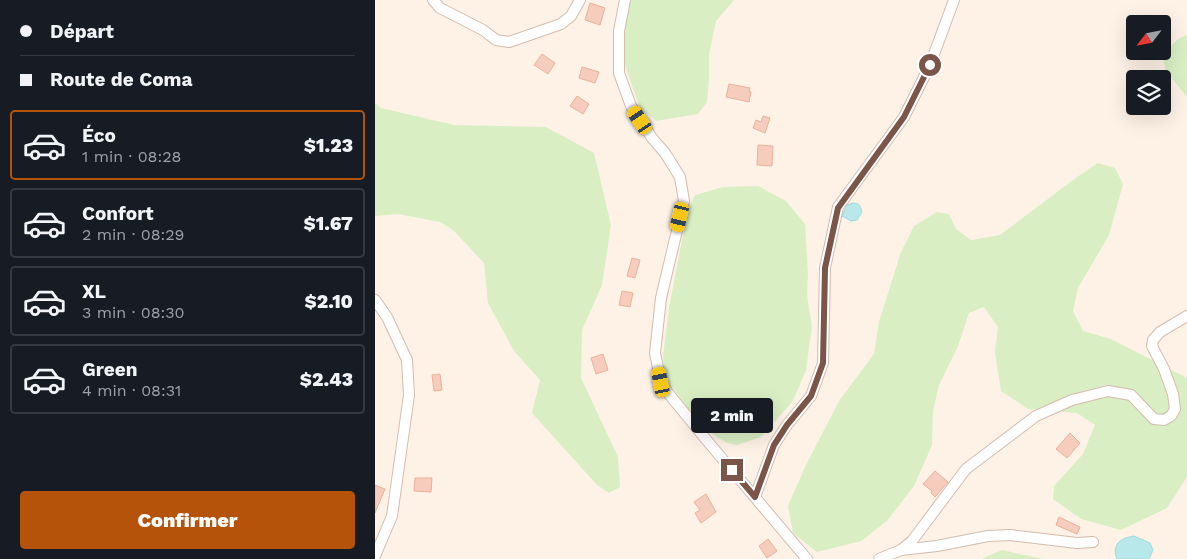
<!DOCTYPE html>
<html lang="fr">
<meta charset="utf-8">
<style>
body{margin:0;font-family:"Work Sans",sans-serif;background:#20242c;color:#f1f3f6;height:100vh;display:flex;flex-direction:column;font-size:19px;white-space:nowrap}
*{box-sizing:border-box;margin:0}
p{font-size:16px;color:#9ea1a6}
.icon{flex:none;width:28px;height:28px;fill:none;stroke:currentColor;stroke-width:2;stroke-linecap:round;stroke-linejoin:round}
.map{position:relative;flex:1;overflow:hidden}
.sheet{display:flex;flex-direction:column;background:#171b24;width:375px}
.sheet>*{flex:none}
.guide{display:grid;align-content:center;height:110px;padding:0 20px;background:#171b24}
.needle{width:32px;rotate:238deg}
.buttons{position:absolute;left:751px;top:15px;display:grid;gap:10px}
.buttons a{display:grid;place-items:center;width:45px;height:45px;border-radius:5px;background:#171b24;box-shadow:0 5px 20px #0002;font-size:25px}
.end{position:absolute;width:22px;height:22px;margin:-11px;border:6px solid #7a5548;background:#fff;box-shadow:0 0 0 2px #fff}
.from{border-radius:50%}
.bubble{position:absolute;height:35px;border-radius:5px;background:#171b24;box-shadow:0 5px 20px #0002;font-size:16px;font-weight:800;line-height:35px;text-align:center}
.car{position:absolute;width:15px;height:30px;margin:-15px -8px;border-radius:6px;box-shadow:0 0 4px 1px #0007;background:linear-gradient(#f5c518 24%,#345 0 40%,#f5c518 0 76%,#345 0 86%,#f5c518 0)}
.guide b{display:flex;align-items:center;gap:18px;height:48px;font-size:19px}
.guide b+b{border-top:1px solid #363941}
.guide i{width:12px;height:12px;background:#f1f3f6}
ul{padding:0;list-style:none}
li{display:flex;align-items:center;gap:15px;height:70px;margin:0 10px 8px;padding:0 10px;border:2px solid #363941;border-radius:5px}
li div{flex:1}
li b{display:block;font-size:19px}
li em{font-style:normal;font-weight:800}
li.selected{border-color:#b45309}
li>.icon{width:45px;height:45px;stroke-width:1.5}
.cta{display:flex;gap:10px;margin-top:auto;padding:10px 20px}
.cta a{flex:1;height:58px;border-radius:5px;background:#b45309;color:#fff;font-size:20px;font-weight:800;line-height:58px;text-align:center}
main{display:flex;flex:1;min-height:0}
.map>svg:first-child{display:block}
</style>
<main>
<section class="sheet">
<div class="guide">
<b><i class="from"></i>Départ</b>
<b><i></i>Route de Coma</b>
</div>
<ul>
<li class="selected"><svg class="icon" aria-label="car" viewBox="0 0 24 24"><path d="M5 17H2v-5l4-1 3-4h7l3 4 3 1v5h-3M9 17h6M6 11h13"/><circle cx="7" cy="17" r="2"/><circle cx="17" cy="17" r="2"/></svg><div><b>Éco</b><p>1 min · 08:28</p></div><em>$1.23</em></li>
<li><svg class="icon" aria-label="car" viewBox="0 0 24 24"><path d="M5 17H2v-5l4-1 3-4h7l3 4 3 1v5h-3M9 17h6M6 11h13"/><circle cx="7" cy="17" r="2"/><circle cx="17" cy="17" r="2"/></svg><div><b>Confort</b><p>2 min · 08:29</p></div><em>$1.67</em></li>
<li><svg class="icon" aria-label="car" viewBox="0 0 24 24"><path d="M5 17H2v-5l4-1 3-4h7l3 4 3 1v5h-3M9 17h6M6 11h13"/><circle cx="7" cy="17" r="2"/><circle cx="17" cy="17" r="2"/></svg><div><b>XL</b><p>3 min · 08:30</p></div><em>$2.10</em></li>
<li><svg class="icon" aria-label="car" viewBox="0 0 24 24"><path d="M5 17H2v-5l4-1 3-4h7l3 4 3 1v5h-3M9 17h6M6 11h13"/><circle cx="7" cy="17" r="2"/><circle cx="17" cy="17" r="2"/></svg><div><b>Green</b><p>4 min · 08:31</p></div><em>$2.43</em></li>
</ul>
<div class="cta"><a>Confirmer</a></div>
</section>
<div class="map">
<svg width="812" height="559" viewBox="0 0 812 559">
<rect width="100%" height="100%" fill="#fef2e6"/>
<g fill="#d9eec3">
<polygon points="256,0 359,0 341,21 334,54 334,79 332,102 323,114 281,121 265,108 250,66 250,27"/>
<polygon points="812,34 812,97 791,71 787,55 802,40"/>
<polygon points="0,103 6,108 79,125 171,127 219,153 236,225 227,285 207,330 206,378 243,457 245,487 234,493 222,485 157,413 165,380 139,351 113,303 109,263 78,230 65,222 23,214 0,216"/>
<polygon points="723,163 740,168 748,184 734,235 703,288 698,311 708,331 736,339 812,378 812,477 792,508 746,530 706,519 678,499 679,486 708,454 720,425 702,413 653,409 626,391 620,352 623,327 609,307 594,313 583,346 564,385 558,411 557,445 539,486 512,521 486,541 442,552 418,533 413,506 430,467 464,401 499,354 504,322 526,252 539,226 562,212 574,214 581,229 596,240 625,235 702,177"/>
<polygon points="383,186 411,201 430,224 433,274 432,295 437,326 431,370 418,401 386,437 362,445 352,443 328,428 290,378 288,356 294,308 313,209 320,195 348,187"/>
<polygon points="627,550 669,559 606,559"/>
</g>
<g fill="#b9e8ea" stroke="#9edadd">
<path d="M478,203C485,203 485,206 487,212L482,220L476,221L467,216L472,205Z"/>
<path d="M759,536L775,543L778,550L774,559H742C736,544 746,538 759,536Z"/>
</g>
<g fill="#f6cdbc" stroke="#eab09a">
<polygon points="215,3 230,8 225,25 210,20"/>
<polygon points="167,54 180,63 173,74 159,65"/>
<polygon points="207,67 224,72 220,83 204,78"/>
<polygon points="354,84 375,88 374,92 376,92 374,102 351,97"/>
<polygon points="202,96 214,104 208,114 195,106"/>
<polygon points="388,116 395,118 390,133 378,128 381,120 386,122"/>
<polygon points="383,145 398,146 397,166 382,165"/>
<polygon points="257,258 265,260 260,278 252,276"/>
<polygon points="247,291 258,293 255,307 244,305"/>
<polygon points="228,354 233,370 221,374 216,358"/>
<polygon points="65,374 67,390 59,391 57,375"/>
<polygon points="695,433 705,443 692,458 681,449"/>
<polygon points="560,471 573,482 560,497 556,493 557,491 548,484"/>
<polygon points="40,478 57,478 56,492 39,491"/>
<polygon points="0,485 10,489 0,513"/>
<polygon points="331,494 341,512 326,523 320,513 325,510 319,502"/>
<polygon points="684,517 705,527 702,534 681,525"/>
<polygon points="393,539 402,551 392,558 384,546"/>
</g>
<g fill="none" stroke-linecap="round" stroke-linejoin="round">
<defs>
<g id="minor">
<polyline points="58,0 65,8 108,30 121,40 134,42 186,24 196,16 205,0"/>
<polyline points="250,0 244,31 244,73 256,106 277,138 290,153 305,177 309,201 286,298 280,353 286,382 293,393 334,443 432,559"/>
<polyline points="0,300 12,317 32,360 34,395 17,516 0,556"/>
<polyline points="380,497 399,445 412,425 436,396 448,363 450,268 463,207 529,117 555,65 579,0"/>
<polyline points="526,550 562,546 613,536 635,535 702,543 718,542"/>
<polyline points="504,559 526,550 537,541 591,469 661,416 697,400 733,391 756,395 779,419 789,420 796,416 800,409 798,394 789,369 777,346 778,340 785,332 812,316"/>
</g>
</defs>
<use href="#minor" stroke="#d4bbae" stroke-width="12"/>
<use href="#minor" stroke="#fff" stroke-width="10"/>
</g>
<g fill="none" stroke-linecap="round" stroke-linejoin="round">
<polyline stroke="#7a5548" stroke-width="6" points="357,470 380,497 399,445 412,425 436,396 448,363 450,268 463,208 529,117 555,65"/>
</g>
</svg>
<div class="buttons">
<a><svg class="needle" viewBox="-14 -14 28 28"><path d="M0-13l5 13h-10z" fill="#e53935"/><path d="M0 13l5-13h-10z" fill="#9ea1a6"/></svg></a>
<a><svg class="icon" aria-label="layers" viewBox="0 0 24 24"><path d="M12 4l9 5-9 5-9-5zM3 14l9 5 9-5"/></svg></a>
</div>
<i class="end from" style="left:555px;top:65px"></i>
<i class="end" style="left:357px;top:470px"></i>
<div class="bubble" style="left:316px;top:398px;width:82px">2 min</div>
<i class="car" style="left:265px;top:120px;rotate:326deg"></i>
<i class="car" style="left:305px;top:217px;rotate:193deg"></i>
<i class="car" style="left:286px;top:382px;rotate:349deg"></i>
</div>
</main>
